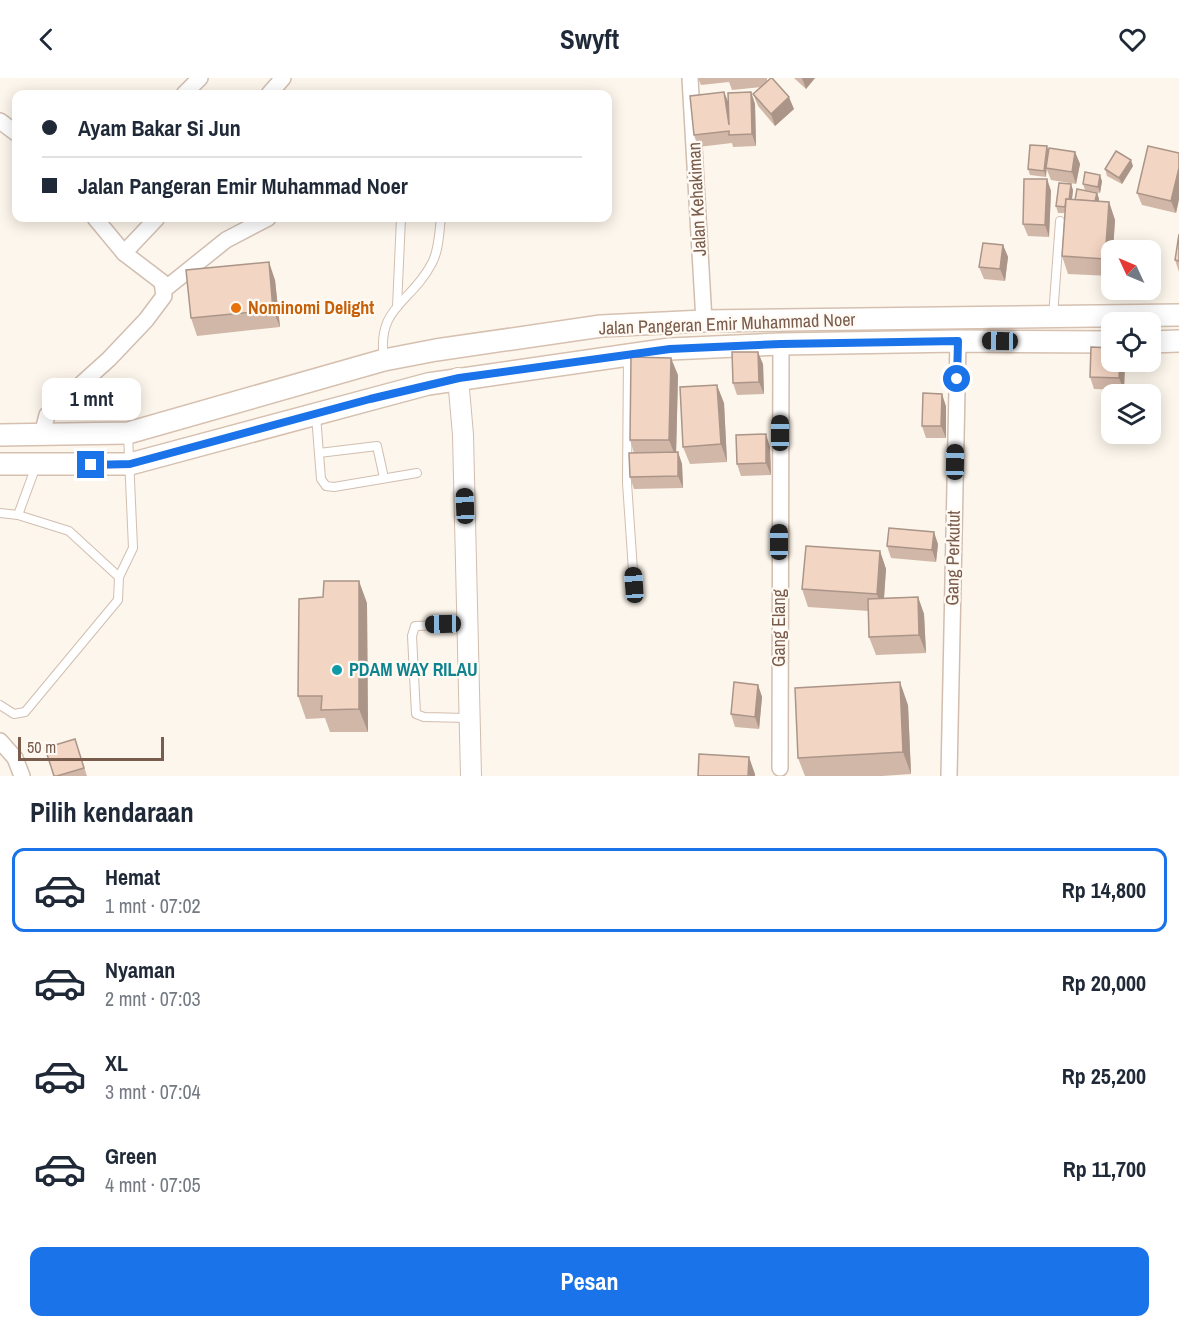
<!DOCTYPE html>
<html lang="id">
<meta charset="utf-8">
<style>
body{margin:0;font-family:"Archivo Narrow",sans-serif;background:#f2f2f3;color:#1f2937;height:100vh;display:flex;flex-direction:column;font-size:22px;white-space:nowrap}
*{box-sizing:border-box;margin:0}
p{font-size:20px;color:#747a83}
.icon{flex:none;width:33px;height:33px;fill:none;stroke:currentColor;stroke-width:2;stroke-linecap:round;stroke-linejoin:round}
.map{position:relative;height:698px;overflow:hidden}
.drawer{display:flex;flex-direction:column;background:#fff;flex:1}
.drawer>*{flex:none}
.hud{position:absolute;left:12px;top:12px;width:600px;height:132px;border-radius:12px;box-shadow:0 3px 15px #0003;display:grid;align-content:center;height:132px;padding:0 30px;background:#fff}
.needle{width:39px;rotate:314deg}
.buttons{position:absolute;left:1101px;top:162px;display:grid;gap:12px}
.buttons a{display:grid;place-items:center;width:60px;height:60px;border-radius:12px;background:#fff;box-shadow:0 3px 15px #0003;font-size:30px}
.scale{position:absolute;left:18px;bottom:15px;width:146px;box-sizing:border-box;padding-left:6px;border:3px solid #7a5c4d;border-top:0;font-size:16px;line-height:21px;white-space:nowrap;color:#7a5c4d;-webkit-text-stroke:4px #fffaf3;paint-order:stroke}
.end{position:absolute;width:27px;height:27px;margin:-14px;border:8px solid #1a73e8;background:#fff;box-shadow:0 0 0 3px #fff}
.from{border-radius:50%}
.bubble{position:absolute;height:42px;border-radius:12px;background:#fff;box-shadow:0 3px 15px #0003;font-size:20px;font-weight:800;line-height:42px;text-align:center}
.car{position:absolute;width:18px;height:36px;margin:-18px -9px;border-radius:8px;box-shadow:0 0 4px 2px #0007;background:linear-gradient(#222 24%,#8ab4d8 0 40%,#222 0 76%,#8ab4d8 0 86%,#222 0)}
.hud b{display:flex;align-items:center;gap:21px;height:57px;font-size:22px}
.hud b+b{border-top:2px solid #e0e1e3}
.hud i{width:15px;height:15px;background:#1f2937}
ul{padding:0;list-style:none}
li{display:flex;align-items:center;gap:18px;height:84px;margin:0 12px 9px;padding:0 18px;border:3px solid transparent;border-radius:12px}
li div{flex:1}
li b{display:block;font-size:22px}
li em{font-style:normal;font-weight:800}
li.current{border-color:#1a73e8}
li>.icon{width:54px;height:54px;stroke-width:1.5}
h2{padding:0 30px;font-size:27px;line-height:72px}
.primary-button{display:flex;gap:12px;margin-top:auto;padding:12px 30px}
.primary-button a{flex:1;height:69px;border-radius:12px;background:#1a73e8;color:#fff;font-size:24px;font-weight:800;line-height:69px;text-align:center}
header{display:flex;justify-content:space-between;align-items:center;height:78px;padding:0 30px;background:#fff;font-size:27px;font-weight:800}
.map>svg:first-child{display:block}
</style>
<header><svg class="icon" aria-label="back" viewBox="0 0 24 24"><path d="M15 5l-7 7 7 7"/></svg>Swyft<svg class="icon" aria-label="heart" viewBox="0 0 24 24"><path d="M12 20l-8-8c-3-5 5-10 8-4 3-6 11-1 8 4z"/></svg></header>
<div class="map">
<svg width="1179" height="698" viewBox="0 0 1179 698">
<rect width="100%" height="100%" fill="#fdf6ec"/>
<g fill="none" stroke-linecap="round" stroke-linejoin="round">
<defs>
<g id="service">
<polyline points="397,229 401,140"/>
<polyline points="1053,238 1060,143"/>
<polyline points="628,278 627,405 634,507"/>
<path d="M384,282C376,228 411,226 432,185C439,172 439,155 441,140"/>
<polyline points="316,338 321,401 326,408 334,409 417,395"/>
<polyline points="319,375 377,368 384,400"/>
<polyline points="0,435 18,437 69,453 119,499 118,522 25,634 14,636 0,627"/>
<polyline points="18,437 36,388"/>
<polyline points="119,499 133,470 128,356"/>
<polyline points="468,546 415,548 412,558 416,636 424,639 468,640"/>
</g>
<g id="minor">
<polyline points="690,0 704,243"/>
<polyline points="184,16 200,0"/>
<polyline points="269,16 283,0"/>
<polyline points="0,43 16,55"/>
<polyline points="124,175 157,140"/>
<polyline points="165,211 226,162 268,140"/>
<polyline points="42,357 47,337 109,281 146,242 164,218 162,204 124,175 95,140"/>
<polyline points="0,663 15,680 22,698"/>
<polyline points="780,690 781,266"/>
<polyline points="949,698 958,263"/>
</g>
<polyline id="tertiary" points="458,300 463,357 471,698"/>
<g id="secondary">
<polyline points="1150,264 1179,263"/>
<polyline points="0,357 128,355 384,282 436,272 601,248 704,243 1179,237"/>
<polyline points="0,386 130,386 428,306 670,271 781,266 958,263 1112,264"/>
</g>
</defs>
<use href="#service" stroke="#d1beb0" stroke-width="10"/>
<use href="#minor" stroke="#d1beb0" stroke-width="18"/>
<use href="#tertiary" stroke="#d1beb0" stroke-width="22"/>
<use href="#secondary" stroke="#d6c0b0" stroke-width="24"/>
<use href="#service" stroke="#fff" stroke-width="8"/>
<use href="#minor" stroke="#fff" stroke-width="15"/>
<use href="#tertiary" stroke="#fff" stroke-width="20"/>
<use href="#secondary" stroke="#fff" stroke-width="21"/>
</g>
<g fill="#d1b7a8">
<polygon points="698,0 767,0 767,4 794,31 775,48 758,28 753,16 762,9 732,12 729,4 701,7"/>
<polygon points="794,0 815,0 806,11"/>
<polygon points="724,14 728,24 751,14 755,26 756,68 733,69 732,65 698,69 694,57"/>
<polygon points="1049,74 1075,74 1080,86 1076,106 1051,102 1047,92 1046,99 1030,97 1028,91"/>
<polygon points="1179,75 1179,121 1176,135 1142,127 1137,115"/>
<polygon points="1133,88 1122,106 1107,98 1105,91"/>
<polygon points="1047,101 1051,113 1049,159 1028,158 1023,146"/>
<polygon points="1102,103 1100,115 1085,112 1083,106"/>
<polygon points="1073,112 1072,122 1075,122 1097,115 1099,121 1099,123 1109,124 1115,142 1113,172 1112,172 1111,198 1068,196 1062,178 1065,135 1058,135 1056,128"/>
<polygon points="1179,156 1179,194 1175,182"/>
<polygon points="1003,167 1008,179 1005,203 984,201 979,189"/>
<polygon points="275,202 280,249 197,258 191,240"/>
<polygon points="1125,284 1124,312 1094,311 1090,299"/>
<polygon points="763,286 764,316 737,317 733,305"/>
<polygon points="678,297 676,374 678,374 682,386 683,410 634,411 630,399 634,375 630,362"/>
<polygon points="724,325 727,384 690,386 683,369"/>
<polygon points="946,328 946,360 926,360 922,348"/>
<polygon points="770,369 771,397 741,398 737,386"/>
<polygon points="938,466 936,484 891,480 887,468"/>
<polygon points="880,473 886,491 884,520 918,519 924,536 926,575 876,577 869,559 869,533 808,529 802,511"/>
<polygon points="323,519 367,525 368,654 330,654 325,640 306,641 298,618"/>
<polygon points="758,607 762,619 759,651 735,649 731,636"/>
<polygon points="908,627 911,696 882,698 805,698 798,680"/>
<polygon points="75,661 87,698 54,698"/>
</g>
<g fill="#aa9588">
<polygon points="802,0 815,0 806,11"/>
<polygon points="724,14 729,26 729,47"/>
<polygon points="751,14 755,26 756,68 752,56"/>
<polygon points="789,19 794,31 775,48 771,36"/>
<polygon points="1047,68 1049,75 1046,90 1046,99 1044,93"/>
<polygon points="1075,74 1080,86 1076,106 1072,94"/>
<polygon points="1131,82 1133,88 1122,106 1119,100"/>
<polygon points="1179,90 1179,121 1176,135 1171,123"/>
<polygon points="1100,97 1102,103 1100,115 1098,109"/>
<polygon points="1047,101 1051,113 1049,159 1045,147"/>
<polygon points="1071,106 1073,112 1070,136 1068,130"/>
<polygon points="1097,115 1099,121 1096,138 1093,132"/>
<polygon points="1109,124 1115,142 1113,172 1112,172 1111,198 1105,181"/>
<polygon points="1003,167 1008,179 1005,203 1000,191"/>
<polygon points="269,184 275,202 280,249 273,232"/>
<polygon points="758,274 763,286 764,316 759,304"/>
<polygon points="671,280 678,297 676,380 669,362"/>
<polygon points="1120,284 1125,284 1124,312 1119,300"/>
<polygon points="717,307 724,325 727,384 721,366"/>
<polygon points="942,316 946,328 946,360 941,348"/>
<polygon points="766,356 770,369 771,397 766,385"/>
<polygon points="678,374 682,386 683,410 678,398"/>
<polygon points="934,454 938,466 936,484 932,472"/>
<polygon points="880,473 886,491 883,534 877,516"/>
<polygon points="359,503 367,525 368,654 359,631"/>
<polygon points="918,519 924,536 926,575 919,557"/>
<polygon points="900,604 908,627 911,696 903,674"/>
<polygon points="758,607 762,619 759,651 755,639"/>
<polygon points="749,679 755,696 755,698 748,698"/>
</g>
<g fill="#f3d5c3" stroke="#aa9588" stroke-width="1.5">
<polygon points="771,0 772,0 789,19 771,36 753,16"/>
<polygon points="724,14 729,47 728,15 751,14 752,56 729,57 729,53 694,57 690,18"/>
<polygon points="1030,67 1047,68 1044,93 1028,91"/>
<polygon points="1148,68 1179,75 1179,90 1171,123 1137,115"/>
<polygon points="1049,70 1075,74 1072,94 1046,90"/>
<polygon points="1116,73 1131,82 1119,100 1105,91"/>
<polygon points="1085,94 1100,97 1098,109 1083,106"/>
<polygon points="1024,101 1047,101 1045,147 1023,146"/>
<polygon points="1059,105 1071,106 1069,122 1066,121 1065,129 1056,128"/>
<polygon points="1077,111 1097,115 1095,123 1075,122"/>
<polygon points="1066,121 1109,124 1105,181 1062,178"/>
<polygon points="1179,156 1179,183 1175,182"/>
<polygon points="983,165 1003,167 1000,191 979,189"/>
<polygon points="269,184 273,232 191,240 186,192"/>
<polygon points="1091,269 1112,270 1112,284 1120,284 1119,300 1090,299"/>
<polygon points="732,274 758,274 759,304 733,305"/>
<polygon points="631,279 671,280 669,362 630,362"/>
<polygon points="717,307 721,366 683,369 680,309"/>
<polygon points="923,315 942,316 941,348 922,348"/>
<polygon points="766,356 766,385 737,386 736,357"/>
<polygon points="678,374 678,398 630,399 629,375"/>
<polygon points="889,450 934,454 932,472 887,468"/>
<polygon points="806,468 880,473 877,516 802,511"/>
<polygon points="324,503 359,503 359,631 321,632 322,618 298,618 299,521 323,519"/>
<polygon points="918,519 919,557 869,559 868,521"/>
<polygon points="734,604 758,607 755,639 731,636"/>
<polygon points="900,604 903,674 798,680 795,610"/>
<polygon points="75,661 84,690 57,698 54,698 45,670"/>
<polygon points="699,676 749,679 748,698 698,698"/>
</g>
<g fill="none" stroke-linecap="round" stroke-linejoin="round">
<polyline stroke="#1a73e8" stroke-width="8" points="91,387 130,386 370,321 459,300 670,271 781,266 958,263 957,301"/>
</g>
<circle fill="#e8710a" stroke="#fffaf3" stroke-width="2" cx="236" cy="230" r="6"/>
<circle fill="#0f9aa8" stroke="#fffaf3" stroke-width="2" cx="337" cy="592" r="6"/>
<g text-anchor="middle" stroke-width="4.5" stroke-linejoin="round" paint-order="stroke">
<g font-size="18" fill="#7a5c4d" stroke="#fffaf3">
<text transform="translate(697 121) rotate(-93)" y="6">Jalan Kehakiman</text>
<text transform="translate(727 246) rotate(-2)" y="6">Jalan Pangeran Emir Muhammad Noer</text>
<text transform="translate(953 480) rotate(-89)" y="6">Gang Perkutut</text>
<text transform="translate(779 550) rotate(-90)" y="6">Gang Elang</text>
</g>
<g font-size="18" font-weight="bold" fill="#c56008" stroke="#fffaf3" text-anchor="start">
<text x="248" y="236">Nominomi Delight</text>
</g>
<g font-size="18" font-weight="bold" fill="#0d838f" stroke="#fffaf3" text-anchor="start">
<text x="349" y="598">PDAM WAY RILAU</text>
</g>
</g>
</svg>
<div class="buttons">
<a><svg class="needle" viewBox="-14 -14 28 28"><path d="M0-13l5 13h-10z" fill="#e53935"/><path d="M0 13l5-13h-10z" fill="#747a83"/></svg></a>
<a><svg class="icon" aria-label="locate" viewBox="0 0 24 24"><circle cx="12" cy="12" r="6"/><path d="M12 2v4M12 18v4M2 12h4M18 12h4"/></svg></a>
<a><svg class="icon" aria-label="layers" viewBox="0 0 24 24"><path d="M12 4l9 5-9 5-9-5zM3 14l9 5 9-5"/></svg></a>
</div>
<div class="scale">50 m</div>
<i class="end from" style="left:957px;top:301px"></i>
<i class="end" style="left:91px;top:387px"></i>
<div class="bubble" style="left:42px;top:300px;width:99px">1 mnt</div>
<i class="car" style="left:1000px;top:263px;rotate:271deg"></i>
<i class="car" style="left:780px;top:355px;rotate:0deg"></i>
<i class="car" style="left:955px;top:384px;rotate:1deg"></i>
<i class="car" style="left:465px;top:428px;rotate:358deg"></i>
<i class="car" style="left:779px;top:464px;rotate:0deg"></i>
<i class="car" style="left:634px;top:507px;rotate:356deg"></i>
<i class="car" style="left:443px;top:546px;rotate:269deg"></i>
<div class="hud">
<b><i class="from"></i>Ayam Bakar Si Jun</b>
<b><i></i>Jalan Pangeran Emir Muhammad Noer</b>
</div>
</div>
<section class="drawer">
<h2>Pilih kendaraan</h2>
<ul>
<li class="current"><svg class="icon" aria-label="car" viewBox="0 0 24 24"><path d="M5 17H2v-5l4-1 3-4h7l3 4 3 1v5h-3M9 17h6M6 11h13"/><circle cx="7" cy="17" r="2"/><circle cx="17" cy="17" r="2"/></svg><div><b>Hemat</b><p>1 mnt · 07:02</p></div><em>Rp 14,800</em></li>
<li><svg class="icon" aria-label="car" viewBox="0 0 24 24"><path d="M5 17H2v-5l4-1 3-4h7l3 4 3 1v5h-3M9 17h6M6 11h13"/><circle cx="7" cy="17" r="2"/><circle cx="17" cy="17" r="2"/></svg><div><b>Nyaman</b><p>2 mnt · 07:03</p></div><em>Rp 20,000</em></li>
<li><svg class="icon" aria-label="car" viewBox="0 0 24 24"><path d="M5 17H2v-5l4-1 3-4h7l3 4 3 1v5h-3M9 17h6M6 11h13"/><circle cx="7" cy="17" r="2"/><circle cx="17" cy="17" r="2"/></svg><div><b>XL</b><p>3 mnt · 07:04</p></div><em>Rp 25,200</em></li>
<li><svg class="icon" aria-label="car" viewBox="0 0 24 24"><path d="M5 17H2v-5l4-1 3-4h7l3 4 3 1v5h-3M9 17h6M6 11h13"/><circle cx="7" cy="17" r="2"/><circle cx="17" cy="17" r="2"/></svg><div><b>Green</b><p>4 mnt · 07:05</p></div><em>Rp 11,700</em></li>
</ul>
<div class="primary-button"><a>Pesan</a></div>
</section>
